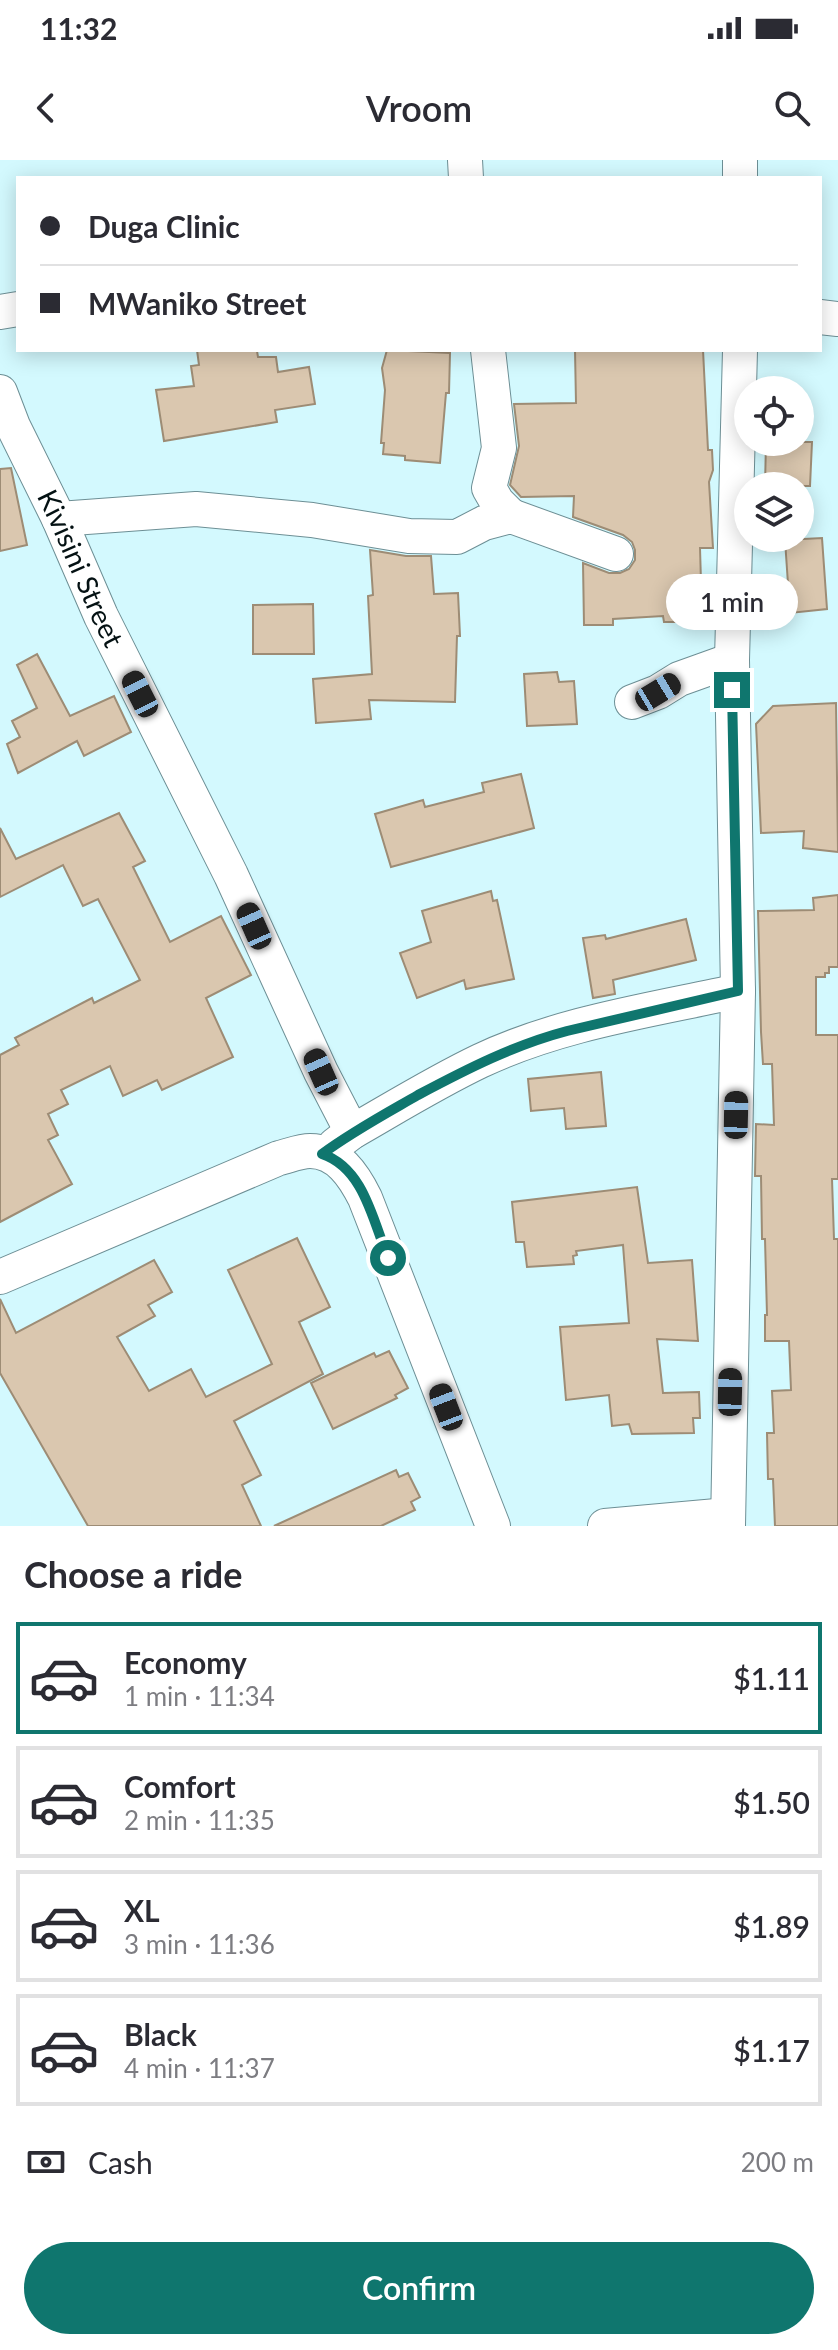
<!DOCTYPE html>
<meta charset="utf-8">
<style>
body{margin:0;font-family:Lato,sans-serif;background:#f7f7f7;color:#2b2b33;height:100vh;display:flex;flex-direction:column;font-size:30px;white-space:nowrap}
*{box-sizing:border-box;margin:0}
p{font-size:26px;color:#7c7c81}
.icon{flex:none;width:44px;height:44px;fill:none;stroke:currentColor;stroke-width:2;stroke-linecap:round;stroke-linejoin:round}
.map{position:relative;height:1366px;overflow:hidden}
.side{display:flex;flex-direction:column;background:#fff;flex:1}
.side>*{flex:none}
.guide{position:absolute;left:16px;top:16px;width:806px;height:176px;border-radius:0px;box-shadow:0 4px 20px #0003;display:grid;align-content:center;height:176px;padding:0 24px;background:#fff}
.buttons{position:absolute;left:734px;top:216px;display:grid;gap:16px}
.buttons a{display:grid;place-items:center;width:80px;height:80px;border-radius:50%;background:#fff;box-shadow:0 4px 20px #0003;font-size:40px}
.end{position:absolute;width:36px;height:36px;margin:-18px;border:10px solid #0f766e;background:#fff;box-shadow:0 0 0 4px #fff}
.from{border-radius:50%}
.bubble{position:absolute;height:56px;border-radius:28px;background:#fff;box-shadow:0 4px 20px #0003;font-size:26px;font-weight:600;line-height:56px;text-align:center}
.car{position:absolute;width:24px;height:48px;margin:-24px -12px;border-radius:10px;box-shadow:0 0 6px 2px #0007;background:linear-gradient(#222 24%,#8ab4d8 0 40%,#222 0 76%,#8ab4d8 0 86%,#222 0)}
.guide b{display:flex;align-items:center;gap:28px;height:76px;font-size:30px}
.guide b+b{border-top:2px solid #e1e1e2}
.guide i{width:20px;height:20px;background:#2b2b33}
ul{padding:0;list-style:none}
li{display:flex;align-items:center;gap:24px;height:112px;margin:0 16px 12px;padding:0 8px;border:4px solid #e1e1e2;border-radius:0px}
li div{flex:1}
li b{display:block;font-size:30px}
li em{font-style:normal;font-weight:600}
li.selected{border-color:#0f766e}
li>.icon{width:72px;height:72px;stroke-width:1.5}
h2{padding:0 24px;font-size:36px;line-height:96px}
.pay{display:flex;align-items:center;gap:20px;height:88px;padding:0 24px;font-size:30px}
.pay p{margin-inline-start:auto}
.cta{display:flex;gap:16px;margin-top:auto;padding:16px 24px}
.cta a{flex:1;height:92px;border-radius:48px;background:#0f766e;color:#fff;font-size:32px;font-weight:600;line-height:92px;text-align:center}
.status{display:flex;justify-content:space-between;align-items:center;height:56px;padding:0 40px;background:#fff;direction:ltr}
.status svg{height:22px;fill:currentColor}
header{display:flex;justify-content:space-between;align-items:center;height:104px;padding:0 24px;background:#fff;font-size:36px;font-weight:600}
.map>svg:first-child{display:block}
</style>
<div class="status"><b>11:32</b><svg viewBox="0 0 49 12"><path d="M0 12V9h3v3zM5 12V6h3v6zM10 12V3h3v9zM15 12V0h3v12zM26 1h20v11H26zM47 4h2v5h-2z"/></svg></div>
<header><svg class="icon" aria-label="back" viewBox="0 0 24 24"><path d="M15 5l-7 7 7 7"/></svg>Vroom<svg class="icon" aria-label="search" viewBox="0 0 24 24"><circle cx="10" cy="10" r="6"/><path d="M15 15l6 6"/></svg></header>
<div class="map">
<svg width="838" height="1366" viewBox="0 0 838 1366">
<rect width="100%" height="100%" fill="#d3f9fe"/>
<g fill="#dac7af" stroke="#9d8c75" stroke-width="2">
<polygon points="197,190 257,191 258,197 276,197 278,212 309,207 315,244 275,250 277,262 164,281 156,230 194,226 191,206 199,205"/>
<polygon points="387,190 450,193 449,233 446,233 440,303 405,300 405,296 383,294 384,283 381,283 385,230 382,208"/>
<polygon points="575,190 703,190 708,290 712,290 713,310 709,322 713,388 700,388 702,456 695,457 695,462 664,462 663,456 613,459 613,465 584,465 583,403 609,413 620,413 629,409 635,400 635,390 632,382 623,375 573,357 574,336 521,337 510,325 519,286 514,244 576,243"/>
<polygon points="766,282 812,282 810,326 765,326"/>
<polygon points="11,308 27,385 0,391 0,309"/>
<polygon points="822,378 827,449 790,453 785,380"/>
<polygon points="370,390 406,396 431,396 434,434 458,433 460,476 457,476 455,542 369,540 371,559 316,563 313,519 372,514 368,436 373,435"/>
<polygon points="313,444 314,494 253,494 253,445"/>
<polygon points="37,494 70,556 114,536 131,572 84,596 77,581 18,613 7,584 20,577 12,561 37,548 17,505"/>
<polygon points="557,512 559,522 574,521 577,564 527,566 524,514"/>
<polygon points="836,543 838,692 803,688 804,671 761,673 756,564 773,546"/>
<polygon points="521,614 534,668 391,707 375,654 423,640 425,647 484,632 482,623"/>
<polygon points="119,653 145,701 133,707 170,782 221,756 251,815 206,838 233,897 162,930 157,920 123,936 110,906 61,930 68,944 48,954 58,975 48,980 72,1024 0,1062 0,895 19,885 15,878 92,838 94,843 140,820 98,739 83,746 63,705 0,737 0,668 16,699"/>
<polygon points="491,731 493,741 497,740 514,819 466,829 464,820 417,838 400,793 431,782 422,751"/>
<polygon points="838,735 838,807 829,807 829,813 825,813 825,817 816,817 816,875 838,875 838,1019 832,1019 834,1079 838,1079 838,1366 775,1366 773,1319 768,1319 767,1273 774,1273 772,1231 791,1230 789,1181 765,1181 765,1155 767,1155 765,1079 762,1079 761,1016 755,1016 756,964 774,965 772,904 763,904 761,872 758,751 814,750 813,738"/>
<polygon points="686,759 696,800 613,820 615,834 593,838 583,778 605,775 606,779"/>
<polygon points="601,912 606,966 566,969 564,948 531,951 528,919"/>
<polygon points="637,1027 648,1103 692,1100 698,1181 657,1179 663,1233 699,1232 700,1258 693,1258 694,1273 632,1274 629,1264 612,1266 609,1235 566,1240 560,1167 629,1163 623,1085 576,1091 577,1095 573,1096 574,1104 527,1107 524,1082 516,1082 512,1042"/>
<polygon points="297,1078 330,1147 299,1162 323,1214 234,1261 261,1315 242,1325 261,1366 88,1366 0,1213 0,1139 16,1173 154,1100 172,1132 148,1145 155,1156 117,1177 149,1231 191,1209 206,1237 272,1204 228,1110"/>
<polygon points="389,1191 408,1228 395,1235 397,1238 333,1269 311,1223 374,1193 376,1197"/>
<polygon points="396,1310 399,1317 408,1313 420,1337 411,1342 415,1350 381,1366 274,1366"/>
</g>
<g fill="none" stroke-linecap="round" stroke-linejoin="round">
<defs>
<g id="minor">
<polyline points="465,0 466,18"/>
<polyline points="740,0 740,18"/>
<polyline points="0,152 18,149"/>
<polyline points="820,157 838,159"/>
<polyline points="488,190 499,288 489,328 497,342 511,356"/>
<path id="s1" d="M0,232L13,266L59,359L101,456L231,715L321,912L352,972"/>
<polyline points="59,359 196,349 312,360 409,376 457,377 484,363 511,356 616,394"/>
<polyline points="632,542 658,532 679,519 732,500"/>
<path d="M335,985L352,972C394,948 436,922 480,901C560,863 652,850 738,831"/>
<path d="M0,1117L279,998C288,996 300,991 310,991C338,991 354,1016 365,1038L493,1366"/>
<polyline points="605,1366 728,1355"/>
<polyline points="728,1366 738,831 732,500 740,190"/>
</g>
</defs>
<use href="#minor" stroke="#6d8f95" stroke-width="36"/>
<use href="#minor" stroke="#fff" stroke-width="34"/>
</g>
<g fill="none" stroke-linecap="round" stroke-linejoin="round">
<path stroke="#0f766e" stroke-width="10" d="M388,1098C373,1061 364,1008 322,994C353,971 385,954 418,935C467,909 514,885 567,871L738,831L732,530"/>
</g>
<g text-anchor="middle" stroke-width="6" stroke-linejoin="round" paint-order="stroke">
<g font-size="28" fill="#041113" stroke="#d3f9fe">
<text dy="10" stroke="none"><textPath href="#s1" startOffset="194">Kivisini Street</textPath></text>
</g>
</g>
</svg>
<div class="buttons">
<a><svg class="icon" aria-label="locate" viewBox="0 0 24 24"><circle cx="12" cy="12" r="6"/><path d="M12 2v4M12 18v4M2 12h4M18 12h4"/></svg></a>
<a><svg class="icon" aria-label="layers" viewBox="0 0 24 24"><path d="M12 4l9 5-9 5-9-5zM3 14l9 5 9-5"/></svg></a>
</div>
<i class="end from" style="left:388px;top:1098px"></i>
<i class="end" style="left:732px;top:530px"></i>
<div class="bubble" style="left:666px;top:414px;width:132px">1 min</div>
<i class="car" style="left:658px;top:532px;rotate:59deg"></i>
<i class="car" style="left:140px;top:534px;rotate:333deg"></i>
<i class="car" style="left:254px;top:766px;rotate:336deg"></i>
<i class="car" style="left:321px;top:912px;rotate:336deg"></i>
<i class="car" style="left:736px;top:955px;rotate:1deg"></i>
<i class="car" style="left:730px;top:1232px;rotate:1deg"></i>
<i class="car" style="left:446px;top:1247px;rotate:339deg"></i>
<div class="guide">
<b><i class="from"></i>Duga Clinic</b>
<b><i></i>MWaniko Street</b>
</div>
</div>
<section class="side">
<h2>Choose a ride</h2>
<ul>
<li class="selected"><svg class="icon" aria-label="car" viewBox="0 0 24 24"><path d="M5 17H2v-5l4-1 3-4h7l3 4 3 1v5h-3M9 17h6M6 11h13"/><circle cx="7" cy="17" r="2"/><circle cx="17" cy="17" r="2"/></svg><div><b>Economy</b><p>1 min · 11:34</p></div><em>$1.11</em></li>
<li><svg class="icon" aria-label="car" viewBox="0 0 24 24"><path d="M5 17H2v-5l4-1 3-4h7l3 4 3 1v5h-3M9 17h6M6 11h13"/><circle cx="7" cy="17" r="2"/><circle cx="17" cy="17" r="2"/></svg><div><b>Comfort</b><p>2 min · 11:35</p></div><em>$1.50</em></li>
<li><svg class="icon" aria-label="car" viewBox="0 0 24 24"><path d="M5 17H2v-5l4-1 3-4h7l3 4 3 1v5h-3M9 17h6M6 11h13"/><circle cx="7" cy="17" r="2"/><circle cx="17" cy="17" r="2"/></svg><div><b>XL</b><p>3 min · 11:36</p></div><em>$1.89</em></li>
<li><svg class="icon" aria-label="car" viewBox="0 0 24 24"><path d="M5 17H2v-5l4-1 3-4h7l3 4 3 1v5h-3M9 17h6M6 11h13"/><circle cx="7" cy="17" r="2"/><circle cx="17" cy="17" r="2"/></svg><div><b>Black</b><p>4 min · 11:37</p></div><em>$1.17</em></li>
</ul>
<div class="pay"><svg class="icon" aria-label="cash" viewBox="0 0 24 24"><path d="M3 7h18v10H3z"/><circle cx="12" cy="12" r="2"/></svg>Cash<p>200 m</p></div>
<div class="cta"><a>Confirm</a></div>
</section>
